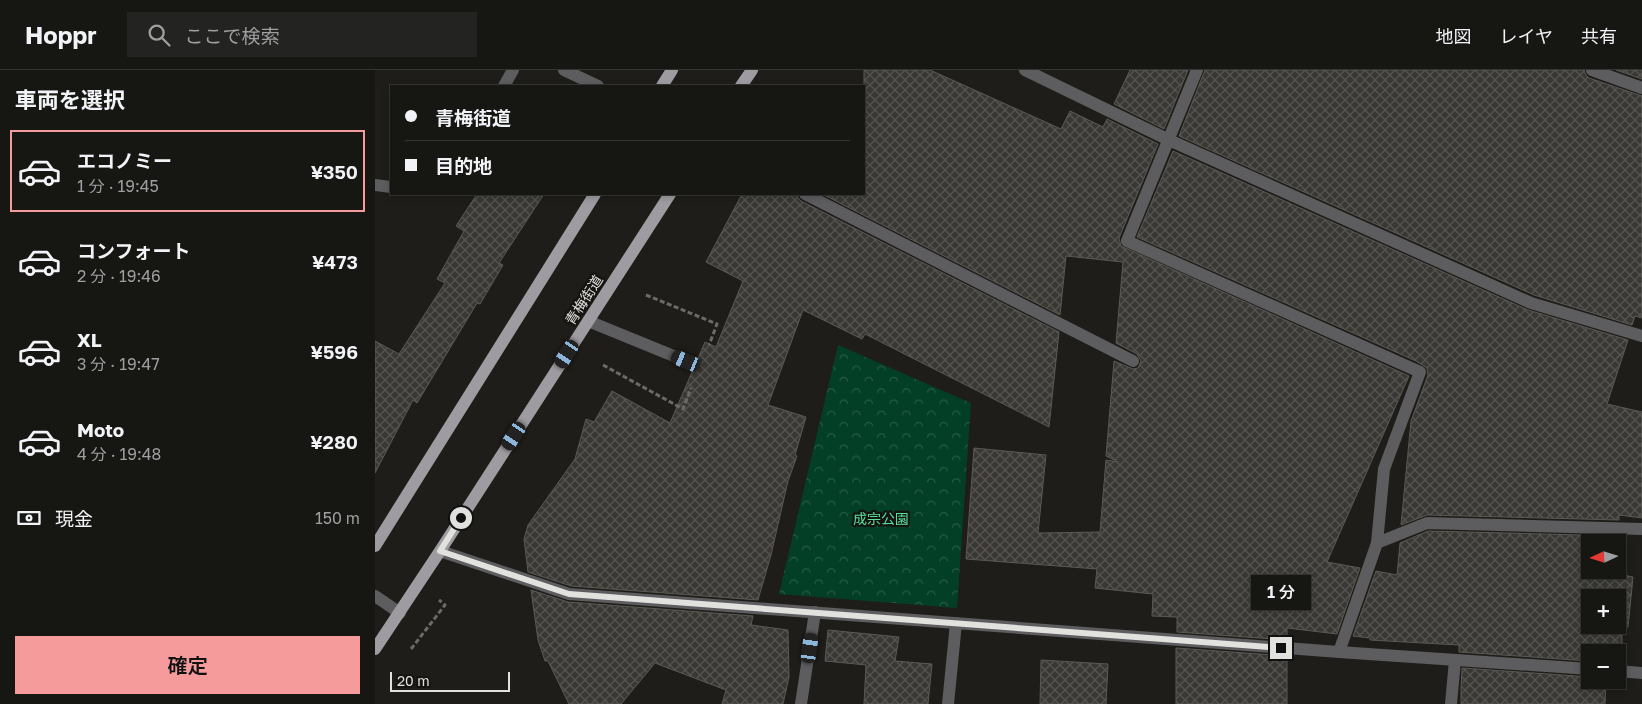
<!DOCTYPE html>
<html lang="ja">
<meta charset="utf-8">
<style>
body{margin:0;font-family:"Golos Text","Noto Sans JP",sans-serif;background:#232321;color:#f1f3f6;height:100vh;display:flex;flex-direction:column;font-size:19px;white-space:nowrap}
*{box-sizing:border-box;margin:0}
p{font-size:16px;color:#9e9fa0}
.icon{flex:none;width:28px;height:28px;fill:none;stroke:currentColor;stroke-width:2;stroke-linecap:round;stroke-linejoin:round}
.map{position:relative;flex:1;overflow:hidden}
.panel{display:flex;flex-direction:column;background:#161613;width:375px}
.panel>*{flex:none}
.banner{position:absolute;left:15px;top:15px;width:475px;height:110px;border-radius:0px;box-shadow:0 2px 8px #0003,0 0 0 1px #353533;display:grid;align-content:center;height:110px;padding:0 15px;background:#161613}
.needle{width:32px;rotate:266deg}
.tools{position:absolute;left:1206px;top:464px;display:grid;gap:10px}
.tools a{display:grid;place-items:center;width:45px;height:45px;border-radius:0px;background:#161613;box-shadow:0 2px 8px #0003,0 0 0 1px #353533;font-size:25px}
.scale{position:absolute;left:15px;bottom:12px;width:120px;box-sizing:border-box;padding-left:5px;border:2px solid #e1e1de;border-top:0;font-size:14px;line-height:18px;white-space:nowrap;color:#e1e1de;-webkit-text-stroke:4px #151410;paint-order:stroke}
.end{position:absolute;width:22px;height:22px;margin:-11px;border:6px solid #e1e1de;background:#111;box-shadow:0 0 0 2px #111}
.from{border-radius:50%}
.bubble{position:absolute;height:35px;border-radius:0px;background:#161613;box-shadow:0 2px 8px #0003,0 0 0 1px #353533;font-size:16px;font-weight:600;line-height:35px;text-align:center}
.car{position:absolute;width:15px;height:30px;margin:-15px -8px;border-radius:6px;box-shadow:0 0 4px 1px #0007;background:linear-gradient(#222 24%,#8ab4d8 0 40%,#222 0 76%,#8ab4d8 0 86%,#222 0)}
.banner b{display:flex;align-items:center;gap:18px;height:48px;font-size:19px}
.banner b+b{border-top:1px solid #353533}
.banner i{width:12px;height:12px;background:#f1f3f6}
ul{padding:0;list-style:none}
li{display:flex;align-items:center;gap:15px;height:82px;margin:0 10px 8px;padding:0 5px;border:2px solid transparent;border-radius:0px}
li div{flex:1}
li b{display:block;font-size:19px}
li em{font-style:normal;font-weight:600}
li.current{border-color:#f59b9c}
li>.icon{width:45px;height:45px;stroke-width:1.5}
h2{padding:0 15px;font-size:22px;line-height:60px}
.pay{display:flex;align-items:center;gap:12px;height:55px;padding:0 15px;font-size:19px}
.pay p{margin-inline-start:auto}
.cta{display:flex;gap:10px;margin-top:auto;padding:10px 15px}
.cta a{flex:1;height:58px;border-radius:0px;background:#f59b9c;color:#111;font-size:20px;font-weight:600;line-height:58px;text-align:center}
header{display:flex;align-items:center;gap:30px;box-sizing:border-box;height:70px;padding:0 25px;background:#161613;border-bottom:1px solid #353533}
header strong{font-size:24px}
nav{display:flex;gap:28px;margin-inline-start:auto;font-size:18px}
.search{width:350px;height:45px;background:#232321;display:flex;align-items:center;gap:12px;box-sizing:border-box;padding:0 18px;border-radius:0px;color:#9e9fa0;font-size:19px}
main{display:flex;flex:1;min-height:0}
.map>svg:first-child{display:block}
</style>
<header>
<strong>Hoppr</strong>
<div class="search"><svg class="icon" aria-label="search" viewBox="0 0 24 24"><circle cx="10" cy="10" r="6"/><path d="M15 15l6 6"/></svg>ここで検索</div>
<nav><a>地図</a><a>レイヤ</a><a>共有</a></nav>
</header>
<main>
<section class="panel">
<h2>車両を選択</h2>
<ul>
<li class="current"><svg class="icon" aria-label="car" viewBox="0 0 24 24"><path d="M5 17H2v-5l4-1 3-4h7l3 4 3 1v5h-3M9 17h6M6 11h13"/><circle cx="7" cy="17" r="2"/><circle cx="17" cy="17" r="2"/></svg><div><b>エコノミー</b><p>1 分 · 19:45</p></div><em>¥350</em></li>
<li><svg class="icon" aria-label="car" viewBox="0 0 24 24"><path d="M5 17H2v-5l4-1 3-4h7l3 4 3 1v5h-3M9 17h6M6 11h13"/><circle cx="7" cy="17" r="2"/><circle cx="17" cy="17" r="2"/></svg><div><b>コンフォート</b><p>2 分 · 19:46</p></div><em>¥473</em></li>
<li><svg class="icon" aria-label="car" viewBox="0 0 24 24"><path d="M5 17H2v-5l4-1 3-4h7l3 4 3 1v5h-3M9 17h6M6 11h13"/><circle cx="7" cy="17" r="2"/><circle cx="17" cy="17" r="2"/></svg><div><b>XL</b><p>3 分 · 19:47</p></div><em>¥596</em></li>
<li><svg class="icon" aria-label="car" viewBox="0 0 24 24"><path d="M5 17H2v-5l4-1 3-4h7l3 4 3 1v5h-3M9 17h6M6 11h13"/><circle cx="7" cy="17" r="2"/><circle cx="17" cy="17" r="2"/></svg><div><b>Moto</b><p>4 分 · 19:48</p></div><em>¥280</em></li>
</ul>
<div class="pay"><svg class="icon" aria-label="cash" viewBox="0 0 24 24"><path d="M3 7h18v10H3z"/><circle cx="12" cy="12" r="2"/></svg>現金<p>150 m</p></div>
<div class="cta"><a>確定</a></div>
</section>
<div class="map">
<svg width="1267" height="634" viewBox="0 0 1267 634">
<defs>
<pattern id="park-crowns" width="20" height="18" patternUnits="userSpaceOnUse" patternTransform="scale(1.25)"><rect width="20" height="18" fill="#033e26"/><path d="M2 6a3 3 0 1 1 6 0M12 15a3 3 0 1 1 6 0" fill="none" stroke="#275a45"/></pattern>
<pattern id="building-cross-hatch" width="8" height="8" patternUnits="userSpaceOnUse" patternTransform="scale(1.25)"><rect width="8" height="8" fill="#393834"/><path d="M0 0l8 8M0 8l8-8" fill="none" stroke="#555451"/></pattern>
</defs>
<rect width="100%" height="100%" fill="#1e1d19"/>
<polygon fill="url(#park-crowns)" points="463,275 596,333 582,538 404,524"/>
<g fill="url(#building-cross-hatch)" stroke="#5a5954" fill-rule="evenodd">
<polygon points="489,0 555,0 686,59 695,41 728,57 732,49 783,74 744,168 746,176 1034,306 952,492 985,498 962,564 912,558 912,570 802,562 802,547 777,546 778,524 720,518 722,499 591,489 599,378 671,385 663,463 725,462 731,390 743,392 731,386 739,291 758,299 763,298 766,291 762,284 741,273 748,192 691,186 685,245 447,124 489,124"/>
<polygon points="755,0 813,0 789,59 739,34"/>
<polygon points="830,0 1209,0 1211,5 1214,8 1267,26 1267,248 1260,246 1257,255 1159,225 804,66"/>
<polygon points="1241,0 1267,0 1267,9"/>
<polygon points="798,81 1153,240 1253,270 1232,334 1267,342 1267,448 1244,445 1244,450 1052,445 1026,455 1036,351 1053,305 1052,298 1041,291 762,167"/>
<polygon points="102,124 169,124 124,193 128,195 105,234 102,233 42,333 38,330 0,403 0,271 24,284 70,213 62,209 89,161 81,156"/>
<polygon points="367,124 422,124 423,128 426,131 684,262 674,357 490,264 487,269 428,240 393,335 431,347 420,385 422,386 413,411 396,485 383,530 196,516 153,502 149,469 153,455 200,389 211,349 219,352 237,321 295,353 330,272 341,277 368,211 331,192"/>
<path d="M1053,461L1244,466V504L1258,507L1253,557L1247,558V577H1232V582H1215V591L1084,582V575L995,570V568L978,566L1001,501L1022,505L1025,473ZM1215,472H1242V500H1215ZM1215,528H1242V555H1215Z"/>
<polygon points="156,520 193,532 378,546 376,555 413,560 414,607 408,634 347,634 351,620 280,593 246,634 194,634 173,591 170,591 163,570"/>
<polygon points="453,560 524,567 520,591 557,594 553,634 489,634 491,595 450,591"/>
<polygon points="801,578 912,586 912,634 801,634"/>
<polygon points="666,590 733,594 731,634 665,634"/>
<polygon points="1087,598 1215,607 1215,610 1231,610 1230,634 1086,634 1086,619"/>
</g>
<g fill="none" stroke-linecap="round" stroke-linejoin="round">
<g stroke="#6a6a66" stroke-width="3" stroke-dasharray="5 2.5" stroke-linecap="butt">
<polyline points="271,225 342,254 334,275"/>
<polyline points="228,295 308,339 316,318"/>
<polyline points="36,579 70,535 64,530"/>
</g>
<g stroke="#5d5c5e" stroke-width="12">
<polyline points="189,0 223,16"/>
<polyline points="650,0 794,70 1156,233 1267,266"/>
<polyline points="822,0 752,171 1045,302 1009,399 1002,473 964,582"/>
<polyline points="1217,0 1267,18"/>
<polyline points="129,16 138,0"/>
<polyline points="0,115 16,117"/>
<polyline points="430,124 758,291"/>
<polyline points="213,251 311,291"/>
<polyline points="1002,473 1052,453 1267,459"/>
<polyline points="65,481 194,524 964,582 1215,599"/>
<polyline points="0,526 25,543"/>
<polyline points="1242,601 1267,603"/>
<polyline points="426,634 440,542"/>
<polyline points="573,634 581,553"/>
<polyline points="1076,634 1080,590"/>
</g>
<g stroke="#9e9ca0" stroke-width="12">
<polyline points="287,16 297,0"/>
<polyline points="366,16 377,0"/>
<polyline points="0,476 220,124"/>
<polyline points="0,579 65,481 295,124"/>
</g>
</g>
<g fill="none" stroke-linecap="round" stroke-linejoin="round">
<polyline stroke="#e1e1de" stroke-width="6" points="86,448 65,481 194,524 906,578"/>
</g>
<g text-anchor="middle" stroke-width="4.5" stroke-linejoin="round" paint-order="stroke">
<g font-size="14" fill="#e1e1de" stroke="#151410">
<text transform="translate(209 230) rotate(-57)" y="5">青梅街道</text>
</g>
<g font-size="14" fill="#55e19e" stroke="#151410">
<text x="506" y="454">成宗公園</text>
</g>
</g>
</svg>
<div class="tools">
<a><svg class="needle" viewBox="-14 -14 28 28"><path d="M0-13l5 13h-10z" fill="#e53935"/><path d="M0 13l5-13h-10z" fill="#9e9fa0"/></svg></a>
<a>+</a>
<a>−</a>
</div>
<div class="scale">20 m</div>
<i class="end from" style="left:86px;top:448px"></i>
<i class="end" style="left:906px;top:578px"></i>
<div class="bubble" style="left:876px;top:505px;width:60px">1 分</div>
<i class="car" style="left:192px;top:284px;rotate:213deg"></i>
<i class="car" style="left:311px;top:291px;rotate:292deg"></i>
<i class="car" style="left:139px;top:366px;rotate:213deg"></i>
<i class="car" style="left:435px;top:578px;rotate:8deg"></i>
<div class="banner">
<b><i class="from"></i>青梅街道</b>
<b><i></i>目的地</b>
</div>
</div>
</main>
